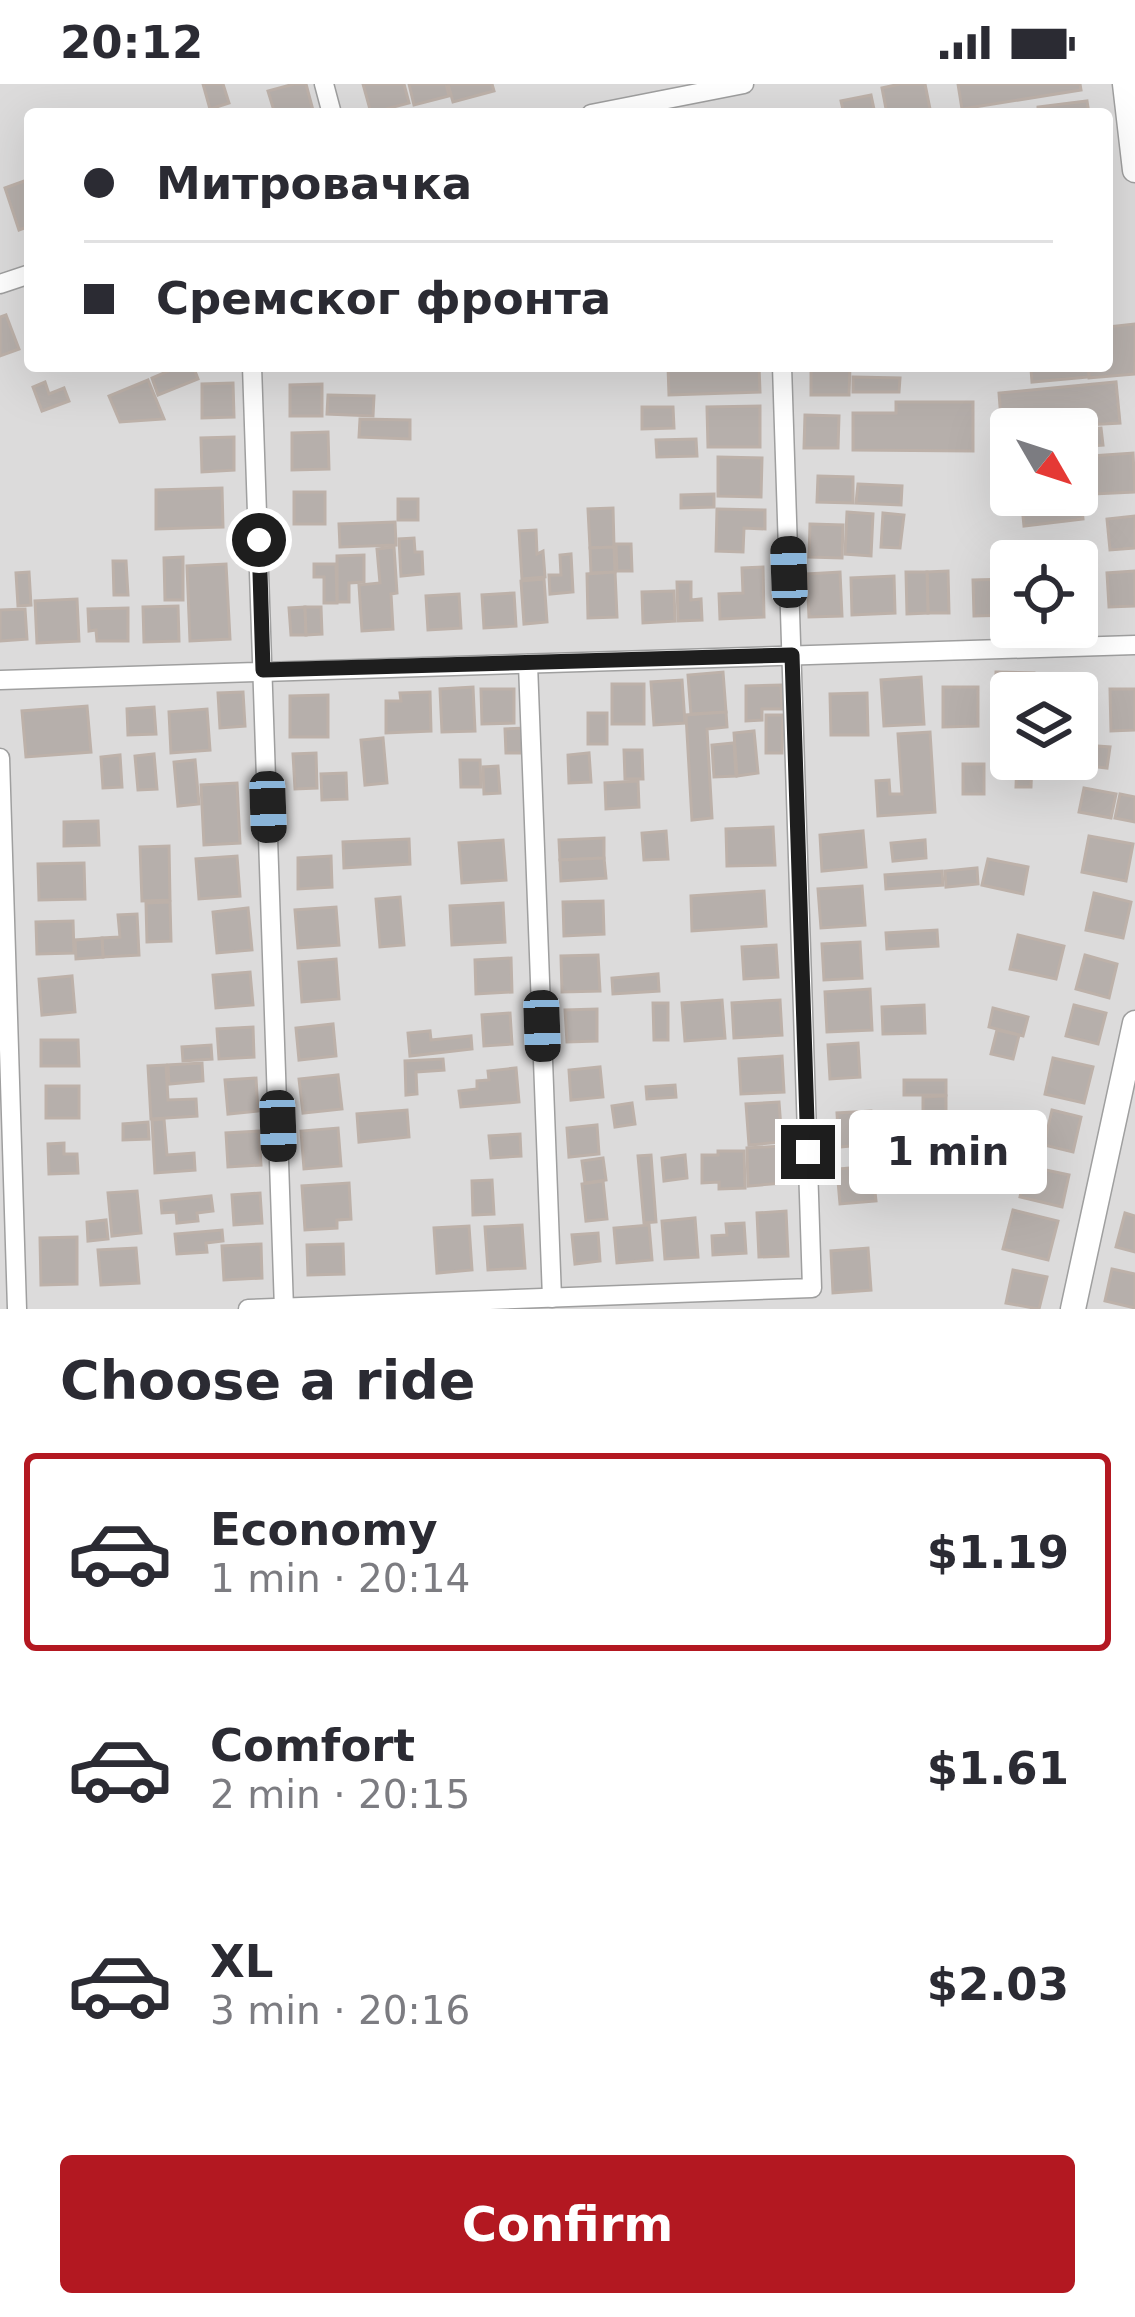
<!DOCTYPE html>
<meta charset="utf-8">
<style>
body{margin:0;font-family:"DejaVu Sans",sans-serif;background:#f2f2f3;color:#2b2b33;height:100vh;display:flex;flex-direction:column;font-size:45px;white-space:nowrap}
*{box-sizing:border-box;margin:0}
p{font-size:39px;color:#7c7c81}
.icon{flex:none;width:66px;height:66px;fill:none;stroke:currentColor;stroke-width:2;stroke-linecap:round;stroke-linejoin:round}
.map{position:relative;height:1225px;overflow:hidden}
.side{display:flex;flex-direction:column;background:#fff;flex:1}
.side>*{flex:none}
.hud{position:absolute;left:24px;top:24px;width:1089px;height:264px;border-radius:12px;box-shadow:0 12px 48px #0002;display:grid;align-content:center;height:264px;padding:0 60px;background:#fff}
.needle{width:78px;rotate:129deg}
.controls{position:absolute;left:990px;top:324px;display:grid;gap:24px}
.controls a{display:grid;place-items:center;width:108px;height:108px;border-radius:12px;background:#fff;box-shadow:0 12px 48px #0002;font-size:60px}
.end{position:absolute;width:54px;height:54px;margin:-27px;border:15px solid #1e1e1e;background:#fff;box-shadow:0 0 0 6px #fff}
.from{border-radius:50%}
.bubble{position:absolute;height:84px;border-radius:12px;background:#fff;box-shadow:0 12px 48px #0002;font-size:39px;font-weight:800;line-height:84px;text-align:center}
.car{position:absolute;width:36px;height:72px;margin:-36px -18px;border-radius:15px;box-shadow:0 0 9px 3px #0007;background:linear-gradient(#222 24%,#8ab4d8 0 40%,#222 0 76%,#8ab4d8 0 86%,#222 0)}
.hud b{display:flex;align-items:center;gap:42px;height:114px;font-size:45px}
.hud b+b{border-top:3px solid #e1e1e2}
.hud i{width:30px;height:30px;background:#2b2b33}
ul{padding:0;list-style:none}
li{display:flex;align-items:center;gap:36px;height:198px;margin:0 24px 18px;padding:0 36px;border:6px solid transparent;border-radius:12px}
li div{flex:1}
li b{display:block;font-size:45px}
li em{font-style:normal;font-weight:800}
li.on{border-color:#b31821}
li>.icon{width:108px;height:108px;stroke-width:1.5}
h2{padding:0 60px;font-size:54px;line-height:144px}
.cta{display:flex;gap:24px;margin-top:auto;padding:24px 60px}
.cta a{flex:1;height:138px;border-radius:12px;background:#b31821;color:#fff;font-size:48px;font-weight:800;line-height:138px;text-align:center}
.status{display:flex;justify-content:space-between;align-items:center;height:84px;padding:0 60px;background:#fff;direction:ltr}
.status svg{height:33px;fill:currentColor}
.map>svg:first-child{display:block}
</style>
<div class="status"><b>20:12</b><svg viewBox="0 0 49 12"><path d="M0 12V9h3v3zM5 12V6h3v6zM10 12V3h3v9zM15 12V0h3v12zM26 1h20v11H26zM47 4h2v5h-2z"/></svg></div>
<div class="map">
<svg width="1135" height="1225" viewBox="0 0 1135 1225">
<rect width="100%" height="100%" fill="#eeeae5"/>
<path fill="#dcdbdb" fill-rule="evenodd" d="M0,0H1135V1225H0ZM30,30H1107V282H30ZM1011,345H1077V411H1011ZM1011,477H1077V543H1011ZM1011,609H1077V675H1011Z"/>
<g fill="#b6afab" stroke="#bdb1a9" stroke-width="3">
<polygon points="203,0 223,0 229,19 210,25"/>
<polygon points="294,0 306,0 314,30 275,30 268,7"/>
<polygon points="363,0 404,0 409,19 371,29"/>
<polygon points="409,0 446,0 449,12 414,21"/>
<polygon points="448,0 492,0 494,7 453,18"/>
<polygon points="900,0 925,0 931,30 887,30 882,4"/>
<polygon points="958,0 1080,0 1081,6 962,25"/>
<polygon points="871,11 875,30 844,30 841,17"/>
<polygon points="1087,17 1089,30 1038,30 1038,23"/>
<polygon points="30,95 30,142 19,146 5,104"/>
<polygon points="6,231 19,265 0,272 0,233"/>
<polygon points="1135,240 1135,290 1089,294 1088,282 1107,282 1107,243"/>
<polygon points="180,282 193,282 198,295 158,311 152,294"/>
<polygon points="668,282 759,282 760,308 669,311"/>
<polygon points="811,282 850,282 849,311 811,311"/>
<polygon points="1088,282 1089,293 1032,298 1031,285"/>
<polygon points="853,293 900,294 899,308 853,308"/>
<polygon points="148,296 164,335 120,338 109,312"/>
<polygon points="45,298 49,310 64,304 69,317 42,327 33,303"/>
<polygon points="1116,298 1120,339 1011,345 1011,349 1002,349 999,309"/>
<polygon points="233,299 234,333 202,334 202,300"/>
<polygon points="322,300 322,332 290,332 290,301"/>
<polygon points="328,311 374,312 373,332 327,330"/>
<polygon points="896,318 973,318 973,367 853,366 853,329 896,329"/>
<polygon points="760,322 760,363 708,363 707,323"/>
<polygon points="642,323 673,323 674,344 642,345"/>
<polygon points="805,331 839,332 838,364 804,364"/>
<polygon points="360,335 410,336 410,355 359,353"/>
<polygon points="1101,344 1103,361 1077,363 1077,346"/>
<polygon points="328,348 329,385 292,386 292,349"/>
<polygon points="234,353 234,386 202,388 201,354"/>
<polygon points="696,355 697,372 657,373 656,356"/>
<polygon points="1133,369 1135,408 1094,410 1092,372"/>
<polygon points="718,373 762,374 761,413 718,412"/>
<polygon points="818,392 853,393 853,419 817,418"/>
<polygon points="858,400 902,402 901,421 856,419"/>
<polygon points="222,404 223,443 156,445 156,406"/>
<rect x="294" y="408" width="31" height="32"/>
<polygon points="714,410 714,423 681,424 681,411"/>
<rect x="398" y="415" width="20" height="21"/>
<polygon points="1081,415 1083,435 1024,442 1022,422"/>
<polygon points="613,424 614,463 590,464 588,425"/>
<polygon points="717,425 765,426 765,445 744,444 743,468 716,467"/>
<polygon points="847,428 873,430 871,472 845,470"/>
<polygon points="883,429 904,431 900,464 881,463"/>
<polygon points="1135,432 1135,464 1110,466 1107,435"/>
<polygon points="395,438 396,461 340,463 339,440"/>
<polygon points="810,440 843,441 842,474 809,473"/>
<polygon points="536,446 537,470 543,467 545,493 522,495 519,447"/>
<polygon points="414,454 415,468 422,468 423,490 401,492 399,455"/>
<polygon points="616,460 631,460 632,487 617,487"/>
<polygon points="394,463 397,509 391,510 393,545 362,547 359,501 380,499 377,465"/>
<polygon points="614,463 615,488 591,489 590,464"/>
<polygon points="571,470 573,508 550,510 549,491 561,491 560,471"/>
<polygon points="364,471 364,498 349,499 349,518 337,518 337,472"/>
<polygon points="183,473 183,516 165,516 164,474"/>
<polygon points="113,477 126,477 128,511 114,511"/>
<polygon points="226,480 230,555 190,557 187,482"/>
<polygon points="314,480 336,480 337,519 324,519 324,493 314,493"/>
<polygon points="763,483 764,533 720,535 719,510 743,509 742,484"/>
<polygon points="948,487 949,529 928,529 927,488"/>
<polygon points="1135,487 1135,522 1109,523 1107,489"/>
<polygon points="29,488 31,521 18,522 16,489"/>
<polygon points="615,488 617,533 588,534 587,490"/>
<polygon points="840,488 842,532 809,533 807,490"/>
<polygon points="906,488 927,488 928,529 907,530"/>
<polygon points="894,492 895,529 852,531 851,494"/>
<polygon points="544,495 547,538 524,540 521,497"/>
<polygon points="1011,495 1011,531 974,532 973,496"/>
<polygon points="677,498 691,498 691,516 701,515 702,536 678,537"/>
<polygon points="674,507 675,537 643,539 642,508"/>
<polygon points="514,509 516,542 484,544 482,511"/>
<polygon points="459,510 461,544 428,546 426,512"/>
<polygon points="77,515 79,557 37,559 35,517"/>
<polygon points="178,522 179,557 144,558 143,523"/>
<polygon points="305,523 306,551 291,551 289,524"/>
<polygon points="305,523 321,523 322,550 306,551"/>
<polygon points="128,524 128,557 97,557 96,546 89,547 88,525"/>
<polygon points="25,525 27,555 0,557 0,526"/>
<polygon points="723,588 726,628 691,630 688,591"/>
<polygon points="996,588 1034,589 1034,609 1011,609 1011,626 995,626"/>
<polygon points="921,593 924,640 884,642 881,596"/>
<polygon points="682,596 685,639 654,641 651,598"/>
<rect x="612" y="600" width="32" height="40"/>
<polygon points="781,601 782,625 762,625 762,636 746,637 746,602"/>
<polygon points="473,603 475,647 442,648 440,605"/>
<polygon points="943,603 978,603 978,642 943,643"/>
<polygon points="481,605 514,605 514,639 482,640"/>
<polygon points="1110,605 1135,605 1135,646 1111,647"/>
<polygon points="243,608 245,642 220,644 218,609"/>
<polygon points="430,608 431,647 386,649 386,617 401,617 400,609"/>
<polygon points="867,609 868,651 831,651 830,610"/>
<polygon points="328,611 328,653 290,653 290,612"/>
<polygon points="87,622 91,668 26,673 22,627"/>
<polygon points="154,623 156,650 128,651 127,625"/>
<polygon points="207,625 210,666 171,669 169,628"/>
<polygon points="726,628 727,643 707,645 712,734 692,736 686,631"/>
<rect x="588" y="629" width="19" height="31"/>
<polygon points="766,631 783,631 782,669 766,669"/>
<polygon points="525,644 525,669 506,669 505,645"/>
<polygon points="754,647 758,689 737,692 734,649"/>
<polygon points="930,648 935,728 878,732 876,697 889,696 890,710 902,710 898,650"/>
<polygon points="383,654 387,699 365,701 361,656"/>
<polygon points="734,659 736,692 714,693 712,661"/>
<polygon points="1083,661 1110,663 1107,684 1080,681"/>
<polygon points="624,666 642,666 643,695 625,695"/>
<polygon points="316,669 317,704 295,705 293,670"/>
<polygon points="589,669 591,698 569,699 568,671"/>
<polygon points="154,670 157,705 138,706 135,672"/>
<polygon points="120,671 122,703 103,704 101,673"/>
<polygon points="1017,675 1032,675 1031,703 1016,703"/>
<polygon points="195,676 199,720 178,722 174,678"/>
<polygon points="460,676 480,676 481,703 461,703"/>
<rect x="963" y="680" width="21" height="30"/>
<polygon points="498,682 500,709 484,710 483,683"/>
<polygon points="346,689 347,715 322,716 321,690"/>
<polygon points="638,697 639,723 606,725 605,699"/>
<polygon points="237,699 240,759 204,761 201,701"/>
<polygon points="1084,704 1116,710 1111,734 1079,728"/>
<polygon points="1120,710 1135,713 1135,738 1115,734"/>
<polygon points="98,737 99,761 64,762 64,738"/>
<polygon points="773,743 775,781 727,782 726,745"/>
<polygon points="666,747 668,775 644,776 642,749"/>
<polygon points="863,747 866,783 822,787 820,751"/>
<polygon points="1089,752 1133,760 1126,797 1082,788"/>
<polygon points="604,754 604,774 560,776 559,756"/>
<polygon points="409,755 410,780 344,784 343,758"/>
<polygon points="503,756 506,796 462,799 459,759"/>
<polygon points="925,756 926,774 893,777 891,759"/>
<polygon points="169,762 170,816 142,817 140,763"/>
<polygon points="237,772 240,812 199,815 196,775"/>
<polygon points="331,772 332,803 298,805 298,774"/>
<polygon points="604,774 606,794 561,797 560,776"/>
<polygon points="988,775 1028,783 1023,810 982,801"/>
<polygon points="84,779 85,815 39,816 38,780"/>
<polygon points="977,784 978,800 946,803 945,787"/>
<polygon points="942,787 943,801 886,805 885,791"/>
<polygon points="862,802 865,841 821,844 818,805"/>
<polygon points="764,807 766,842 692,847 691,812"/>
<polygon points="1094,809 1131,818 1123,854 1086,846"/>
<polygon points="400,813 404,861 380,863 376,815"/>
<polygon points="603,817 604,850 564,852 563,818"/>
<polygon points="170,818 171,857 147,858 146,819"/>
<polygon points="503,819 505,858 452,861 450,822"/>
<polygon points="336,823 339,861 298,864 295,826"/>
<polygon points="248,824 252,866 217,869 213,828"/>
<polygon points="137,830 139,871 103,873 102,854 120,853 118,831"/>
<polygon points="73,837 74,869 37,870 36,838"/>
<polygon points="937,846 938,862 887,865 886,849"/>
<polygon points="1018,851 1064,862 1056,895 1010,885"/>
<polygon points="102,854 103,873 76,875 75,856"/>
<polygon points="860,858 862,894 824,896 822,860"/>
<polygon points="776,861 778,893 744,895 742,863"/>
<polygon points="598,871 600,907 562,908 561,872"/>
<polygon points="1085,871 1117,880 1109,914 1076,905"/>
<polygon points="511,874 512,908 476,910 475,876"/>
<polygon points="336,875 339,915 302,918 299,878"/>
<polygon points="250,888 253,921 216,924 213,891"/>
<polygon points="658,890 659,907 613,910 612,894"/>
<polygon points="72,892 75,928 42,931 39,895"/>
<polygon points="870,905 872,946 827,948 825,908"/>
<polygon points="722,916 725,954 685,957 682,919"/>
<polygon points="780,916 782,951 734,954 732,919"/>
<polygon points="653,919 668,919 668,956 654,956"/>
<polygon points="924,921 925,949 883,950 882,923"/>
<polygon points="1074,921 1106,929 1098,960 1066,952"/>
<polygon points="993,924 1028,933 1023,952 989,943"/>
<polygon points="597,925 597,957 567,958 565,926"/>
<polygon points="510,929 512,960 484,962 482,931"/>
<polygon points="333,940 336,972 299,976 296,944"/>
<polygon points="253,943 254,973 219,975 217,945"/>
<polygon points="997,946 1019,951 1013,975 991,970"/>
<polygon points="430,947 431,956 471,952 472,965 410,972 408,949"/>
<polygon points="41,956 78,956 79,982 41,982"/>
<polygon points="858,959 860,993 830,995 828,961"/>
<polygon points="211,961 212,975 183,977 182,963"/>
<polygon points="782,972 784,1008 741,1010 739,975"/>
<polygon points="1053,974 1093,983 1084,1019 1045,1010"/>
<polygon points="443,975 444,986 416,988 417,1010 406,1011 405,977"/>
<polygon points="202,979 203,997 169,1000 168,981"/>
<polygon points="166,981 168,1016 196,1015 197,1032 151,1035 148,982"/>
<polygon points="600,983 603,1013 571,1016 569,986"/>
<polygon points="516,984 519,1018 461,1023 459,1007 477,1005 477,997 489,996 488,987"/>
<polygon points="338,991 342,1025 303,1029 299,995"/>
<polygon points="256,994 258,1027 228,1030 225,996"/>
<rect x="904" y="996" width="42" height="15"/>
<polygon points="675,1001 676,1013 647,1015 646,1003"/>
<rect x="46" y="1002" width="33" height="32"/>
<polygon points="946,1012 946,1032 923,1033 923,1013"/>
<polygon points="779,1018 782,1058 749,1061 746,1020"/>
<polygon points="632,1019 635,1040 615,1043 612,1022"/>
<polygon points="407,1026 409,1053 359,1058 357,1030"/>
<polygon points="1052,1026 1081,1033 1073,1068 1044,1061"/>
<polygon points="871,1027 874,1060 839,1063 837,1029"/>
<polygon points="164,1035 167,1071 194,1069 195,1086 155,1089 152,1036"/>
<polygon points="148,1038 149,1055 123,1056 123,1040"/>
<polygon points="597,1041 599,1070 569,1073 567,1044"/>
<polygon points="338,1044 341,1082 304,1085 301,1047"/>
<polygon points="259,1047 261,1081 228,1083 226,1049"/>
<polygon points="520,1050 521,1072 491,1074 489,1052"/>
<polygon points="64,1059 64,1070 77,1070 78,1089 49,1090 48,1060"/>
<polygon points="782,1062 784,1099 748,1102 747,1064"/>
<polygon points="718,1067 744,1067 745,1104 719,1105 719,1098 702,1099 702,1071 718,1071"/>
<polygon points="651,1071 656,1138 644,1139 638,1072"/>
<polygon points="685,1071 687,1094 664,1097 662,1074"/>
<polygon points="603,1074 606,1096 585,1099 582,1077"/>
<polygon points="872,1082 876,1117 840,1120 837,1085"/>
<polygon points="1027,1082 1069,1091 1062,1123 1020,1113"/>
<polygon points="492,1096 494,1130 473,1131 472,1097"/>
<polygon points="603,1097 607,1135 586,1137 582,1100"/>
<polygon points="349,1099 351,1135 337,1136 337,1144 305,1146 302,1102"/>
<polygon points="137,1107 141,1149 112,1152 108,1109"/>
<polygon points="260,1109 262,1139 234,1141 232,1111"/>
<polygon points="211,1112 213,1127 197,1129 198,1137 177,1139 176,1128 162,1129 161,1117"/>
<polygon points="1013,1126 1058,1137 1048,1176 1003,1165"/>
<polygon points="786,1127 788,1172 759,1173 757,1129"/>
<polygon points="1125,1129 1135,1132 1135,1168 1116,1163"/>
<polygon points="695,1134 698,1173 665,1175 662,1137"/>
<polygon points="106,1136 108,1155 88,1157 87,1138"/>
<polygon points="744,1139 746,1169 713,1171 712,1152 727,1151 726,1140"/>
<polygon points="522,1141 525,1184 488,1186 485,1143"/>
<polygon points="649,1141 652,1176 617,1179 614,1144"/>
<polygon points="469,1142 472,1186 437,1189 434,1144"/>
<polygon points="222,1146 223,1157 206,1159 207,1168 177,1170 175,1150"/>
<polygon points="598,1149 600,1177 575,1180 572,1151"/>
<polygon points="77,1153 77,1200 41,1201 40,1154"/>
<polygon points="261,1160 262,1194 224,1196 222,1162"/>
<polygon points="343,1160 344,1190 308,1191 307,1161"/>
<polygon points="136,1164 139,1199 101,1201 98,1166"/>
<polygon points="868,1164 871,1206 833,1209 831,1167"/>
<polygon points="1112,1185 1135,1190 1135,1224 1105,1217"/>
<polygon points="1013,1186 1047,1193 1039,1225 1006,1219"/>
</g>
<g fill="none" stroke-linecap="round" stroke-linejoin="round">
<defs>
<g id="minor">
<polyline points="324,0 332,30"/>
<polyline points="591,30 744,0"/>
<polyline points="0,200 30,190"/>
<polyline points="252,282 284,1225"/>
<polyline points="528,580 552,1214"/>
<polyline points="0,596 1135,561"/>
<polyline points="0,674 17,1225"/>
<polyline points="248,1225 812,1204 782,282"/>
</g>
<g id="tertiary">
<polyline points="1125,0 1135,86"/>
<polyline points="1073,1225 1135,939"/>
</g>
</defs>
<use href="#minor" stroke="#9f9f9f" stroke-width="21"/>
<use href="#tertiary" stroke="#9f9f9f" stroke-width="27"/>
<use href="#minor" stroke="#fff" stroke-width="18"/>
<use href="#tertiary" stroke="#fff" stroke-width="24"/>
</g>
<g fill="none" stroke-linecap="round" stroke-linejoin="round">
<polyline stroke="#1e1e1e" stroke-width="15" points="259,456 263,586 792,571 808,1068"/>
</g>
</svg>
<div class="controls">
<a><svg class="needle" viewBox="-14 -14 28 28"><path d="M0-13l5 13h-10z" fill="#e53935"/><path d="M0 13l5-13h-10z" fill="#7c7c81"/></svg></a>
<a><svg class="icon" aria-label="locate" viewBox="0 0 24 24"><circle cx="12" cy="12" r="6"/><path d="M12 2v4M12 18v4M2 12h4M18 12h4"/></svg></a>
<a><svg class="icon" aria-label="layers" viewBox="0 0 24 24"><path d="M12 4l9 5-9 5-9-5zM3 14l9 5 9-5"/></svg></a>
</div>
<i class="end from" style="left:259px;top:456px"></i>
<i class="end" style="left:808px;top:1068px"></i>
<div class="bubble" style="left:849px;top:1026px;width:198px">1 min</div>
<i class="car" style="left:789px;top:488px;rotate:358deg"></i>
<i class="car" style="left:268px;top:723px;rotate:178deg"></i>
<i class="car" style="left:542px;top:942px;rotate:178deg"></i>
<i class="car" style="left:278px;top:1042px;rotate:178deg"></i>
<div class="hud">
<b><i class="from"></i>Митровачка</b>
<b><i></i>Сремског фронта</b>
</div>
</div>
<section class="side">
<h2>Choose a ride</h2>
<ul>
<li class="on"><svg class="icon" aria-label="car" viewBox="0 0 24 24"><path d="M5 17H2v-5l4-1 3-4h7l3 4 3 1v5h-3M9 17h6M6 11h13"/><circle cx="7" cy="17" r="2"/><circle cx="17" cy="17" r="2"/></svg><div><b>Economy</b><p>1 min · 20:14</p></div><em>$1.19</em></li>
<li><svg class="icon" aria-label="car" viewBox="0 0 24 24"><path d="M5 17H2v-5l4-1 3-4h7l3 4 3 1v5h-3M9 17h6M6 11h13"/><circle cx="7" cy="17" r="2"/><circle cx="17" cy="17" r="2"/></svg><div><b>Comfort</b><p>2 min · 20:15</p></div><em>$1.61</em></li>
<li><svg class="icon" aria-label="car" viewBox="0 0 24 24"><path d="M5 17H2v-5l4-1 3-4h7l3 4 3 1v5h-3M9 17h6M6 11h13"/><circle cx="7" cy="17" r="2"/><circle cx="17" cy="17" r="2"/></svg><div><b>XL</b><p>3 min · 20:16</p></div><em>$2.03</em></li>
</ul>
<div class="cta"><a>Confirm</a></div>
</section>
